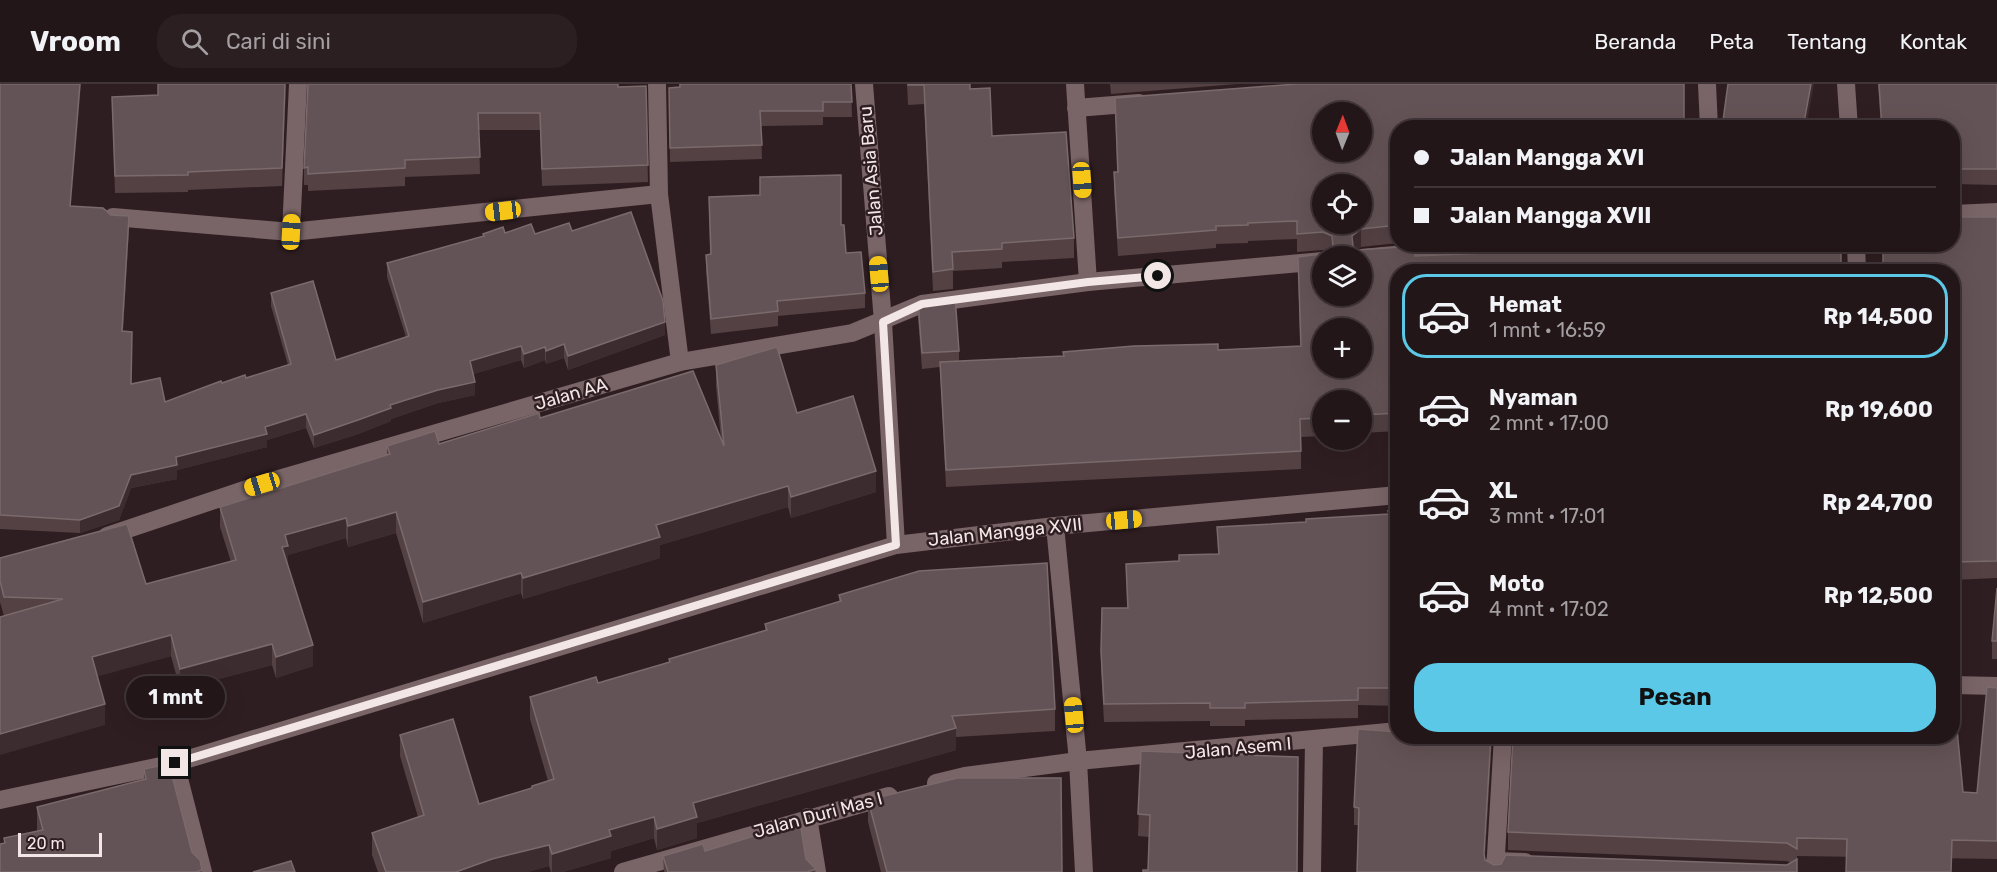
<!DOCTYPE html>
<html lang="id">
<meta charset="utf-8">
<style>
body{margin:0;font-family:Rubik,sans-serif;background:#2b1f22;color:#f1f3f6;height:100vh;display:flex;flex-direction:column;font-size:22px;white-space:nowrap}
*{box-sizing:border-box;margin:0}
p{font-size:20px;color:#a39fa2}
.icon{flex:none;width:33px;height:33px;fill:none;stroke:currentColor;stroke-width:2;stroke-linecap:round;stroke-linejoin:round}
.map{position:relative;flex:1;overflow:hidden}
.drawer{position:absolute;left:1390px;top:180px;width:570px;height:480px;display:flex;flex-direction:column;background:#231619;border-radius:24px;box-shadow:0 6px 24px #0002,0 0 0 2px #403538}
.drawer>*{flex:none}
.banner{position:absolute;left:1390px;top:36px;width:570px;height:132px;border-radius:24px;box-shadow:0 6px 24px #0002,0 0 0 2px #403538;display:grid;align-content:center;height:132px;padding:0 24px;background:#231619}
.needle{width:39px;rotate:1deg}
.tools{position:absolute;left:1312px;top:18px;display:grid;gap:12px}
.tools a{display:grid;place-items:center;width:60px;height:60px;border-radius:50%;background:#231619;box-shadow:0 6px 24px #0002,0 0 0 2px #403538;font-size:30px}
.scale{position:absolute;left:18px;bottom:15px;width:84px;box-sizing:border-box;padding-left:6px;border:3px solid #f2e6e7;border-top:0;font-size:16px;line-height:21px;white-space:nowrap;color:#f2e6e7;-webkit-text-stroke:4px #2f1e21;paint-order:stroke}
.end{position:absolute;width:27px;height:27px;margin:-14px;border:8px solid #f2e6e7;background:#111;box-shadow:0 0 0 3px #111}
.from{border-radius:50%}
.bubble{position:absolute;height:42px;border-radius:21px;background:#231619;box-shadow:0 6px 24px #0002,0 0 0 2px #403538;font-size:20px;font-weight:700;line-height:42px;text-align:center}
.car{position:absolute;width:18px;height:36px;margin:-18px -9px;border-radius:8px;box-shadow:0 0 4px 2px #0007;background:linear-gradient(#f5c518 24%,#345 0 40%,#f5c518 0 76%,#345 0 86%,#f5c518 0)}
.banner b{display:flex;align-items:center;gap:21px;height:57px;font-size:22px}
.banner b+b{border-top:2px solid #403538}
.banner i{width:15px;height:15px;background:#f1f3f6}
ul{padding:10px 0 0;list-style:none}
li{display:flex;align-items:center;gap:18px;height:84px;margin:0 12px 9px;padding:0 12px;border:3px solid transparent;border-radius:24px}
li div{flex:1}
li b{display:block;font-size:22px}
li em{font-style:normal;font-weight:700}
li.on{border-color:#5ac8e6}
li>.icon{width:54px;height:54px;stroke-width:1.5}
.primary-button{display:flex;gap:12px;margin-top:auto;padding:12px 24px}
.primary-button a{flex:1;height:69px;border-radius:24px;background:#5ac8e6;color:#111;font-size:24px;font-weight:700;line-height:69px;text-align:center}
header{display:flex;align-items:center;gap:36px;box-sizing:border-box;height:84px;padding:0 30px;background:#231619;border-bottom:2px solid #403538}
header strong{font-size:28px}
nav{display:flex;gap:33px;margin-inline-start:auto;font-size:21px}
.search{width:420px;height:54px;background:#2b1f22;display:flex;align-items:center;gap:15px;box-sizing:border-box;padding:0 21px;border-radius:24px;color:#a39fa2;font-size:22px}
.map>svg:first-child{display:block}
</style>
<header>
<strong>Vroom</strong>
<div class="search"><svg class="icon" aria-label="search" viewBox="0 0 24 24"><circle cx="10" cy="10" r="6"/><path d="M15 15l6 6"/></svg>Cari di sini</div>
<nav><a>Beranda</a><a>Peta</a><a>Tentang</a><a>Kontak</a></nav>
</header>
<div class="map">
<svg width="1997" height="788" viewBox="0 0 1997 788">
<rect width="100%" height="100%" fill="#2f1e21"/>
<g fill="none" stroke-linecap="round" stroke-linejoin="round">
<g stroke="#796467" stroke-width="18">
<polyline points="657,0 659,110 680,278"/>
<polyline points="864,0 883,238 896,461"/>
<polyline points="1075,0 1088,198"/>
<polyline points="1707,0 1709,44"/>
<polyline points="1846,0 1849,44"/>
<polyline points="1076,24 1139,19"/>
<polyline points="1953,130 1997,128"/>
<polyline points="113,133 291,148 659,110"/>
<polyline points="291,148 298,0"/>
<polyline points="1856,160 1857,188"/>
<polyline points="1362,174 1513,160"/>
<polyline points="1055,442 1078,677 1084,788"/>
<polyline points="107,452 262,400 680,278 852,249 922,220 1088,198 1323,177"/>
<polyline points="1953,601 1997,602"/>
<polyline points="175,679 203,788"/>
<polyline points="936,699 965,692 1078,677 1398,647"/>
<polyline points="0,716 175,679 896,461 1055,442 1398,411"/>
<polyline points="808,733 817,788"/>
<polyline points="1495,777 1525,778"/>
<polyline points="623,788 889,712"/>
<polyline points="1312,788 1314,657"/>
<polyline points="1495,788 1503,652"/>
</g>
</g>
<g fill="#534144">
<polygon points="0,0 71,122 129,146 123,247 131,299 165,318 222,299 246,294 288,281 271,222 271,209 336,276 406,253 387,193 387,179 483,152 483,150 505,149 535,150 572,147 665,251 568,286 564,274 546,280 545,276 524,284 521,276 473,290 475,311 438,319 391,335 391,337 358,350 314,364 306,344 267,356 267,363 177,386 177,395 131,404 119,436 80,449 0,445"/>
<polygon points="286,0 282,102 188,106 188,108 115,109 112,13 158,11"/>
<polygon points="308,0 618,3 646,2 648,98 542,102 540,46 479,46 480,90 405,93 405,102 308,107 308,101 304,101 304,84"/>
<polygon points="679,0 851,0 852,33 823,33 823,41 761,42 762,75 670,78 669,4 679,3"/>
<polygon points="907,0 970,0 970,5 992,52 1074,154 1074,174 1002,178 1002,184 953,187 953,205 933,207 924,20 908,21"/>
<polygon points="1110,0 1237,0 1111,10"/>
<polygon points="1878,0 1997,0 1997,101 1953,100 1953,44 1881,44"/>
<polygon points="1115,14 1398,44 1398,159 1361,163 1357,166 1358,166 1415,172 1510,168 1510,160 1841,181 1883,180 1997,133 1997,494 1953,496 1953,188 1398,188 1398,347 1362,349 1362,316 1323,316 1323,352 1301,353 1301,385 946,403 940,283 922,285 918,234 918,218 959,267 959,277 1300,262 1298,173 1329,169 1323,166 1297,168 1297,155 1248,157 1248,159 1216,160 1216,164 1118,172 1114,106 1114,88 1117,88"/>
<polygon points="709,113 841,141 846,169 865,209 865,224 778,232 778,242 711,250 706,186 706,171 710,171"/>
<polygon points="716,281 797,329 876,408 791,434 788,423 660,461 660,474 523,515 521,509 423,539 396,449 348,463 346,454 288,471 288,482 313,582 276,594 272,581 180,605 171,572 97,592 105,641 4,532 0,518 0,474 146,500 231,478 220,443 220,423 387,371 387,362 439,360 540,334 721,356 716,302"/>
<polygon points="1398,426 1398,622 1358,621 1358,634 1245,636 1245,642 1210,642 1210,637 1104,638 1101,585 1101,567 1127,524 1126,480 1179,477 1218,470 1217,443 1306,438 1388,430"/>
<polygon points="1997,504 1997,575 1992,575 1992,557"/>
<polygon points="839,511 1055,625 1055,647 956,653 956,666 697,739 697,754 657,766 654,754 611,767 611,774 563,788 551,788 549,782 527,788 378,788 372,771 372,749 418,733 400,672 400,651 479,720 532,705 532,702 548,697 530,635 530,613 598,599 669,578 669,575 765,546 765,540 839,518"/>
<polygon points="1997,604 1997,775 1797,772 1797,788 1357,788 1358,741 1354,741 1354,723 1398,648 1492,652 1485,773 1485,776 1494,781 1787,781 1791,779 1787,777 1508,766 1508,748 1963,708 1977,709"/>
<polygon points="1141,667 1297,788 1148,786 1149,753 1138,752"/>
<polygon points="144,685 192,768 202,788 4,760 4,754 37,747 37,723 144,695"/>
<polygon points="868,716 1062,788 881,788 868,738"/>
<polygon points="705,767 806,775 816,788 664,788 663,772"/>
</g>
<g fill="#3d2c2f">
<polygon points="80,0 81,0 70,135 70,122"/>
<polygon points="285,0 286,0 282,102 282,84"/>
<polygon points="1811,0 1814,0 1806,44 1803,44"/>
<polygon points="129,132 129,146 122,261 122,247"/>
<polygon points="1361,145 1361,163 1352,170 1352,152"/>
<polygon points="665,238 665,251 568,286 568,272"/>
<polygon points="564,260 564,274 546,280 546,267"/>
<polygon points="521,262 521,276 470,291 470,277"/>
<polygon points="545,263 545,276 524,284 524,270"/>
<polygon points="475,298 475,311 438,319 391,335 391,337 358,350 314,364 314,351 390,321 438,306"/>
<polygon points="306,330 306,344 267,356 267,363 177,386 177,395 131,404 119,436 80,449 80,436 131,391 176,373 265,343"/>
<polygon points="876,387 876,408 791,434 791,413"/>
<polygon points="788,402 788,423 660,461 660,474 523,515 523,494 656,441"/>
<polygon points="396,428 396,449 348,463 348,442"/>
<polygon points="346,434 346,454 288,471 288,482 282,463 285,451"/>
<polygon points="521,489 521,509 423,539 423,518"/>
<polygon points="171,551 171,572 92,594 92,573"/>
<polygon points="272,560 272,581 180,605 180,585"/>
<polygon points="313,561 313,582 276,594 276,573"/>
<polygon points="105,620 105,641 0,671 0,650"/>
<polygon points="956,644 956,666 697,739 697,754 657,766 657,745 693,719"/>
<polygon points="1491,652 1492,653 1484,787 1484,769"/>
<polygon points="654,733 654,754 611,767 611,774 563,788 552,788 552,770 609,746"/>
<polygon points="549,761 549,782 527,788 456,788 492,775"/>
</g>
<g fill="#645356" stroke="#7a6a6c" stroke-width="1.5" fill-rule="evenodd">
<polygon points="0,0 80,0 70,122 103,124 111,131 129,132 122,247 132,248 131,300 160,294 165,318 221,297 222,299 245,291 246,294 291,280 271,209 313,197 336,276 409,252 387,179 484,152 483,150 503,143 505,149 531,140 535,150 569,139 572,147 631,128 663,217 665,238 568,272 564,260 546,267 545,263 524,270 521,262 470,277 475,298 438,306 390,321 391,324 358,336 314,351 306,330 265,343 267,350 176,373 177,381 131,391 119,422 80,436 0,431"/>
<polygon points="158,0 285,0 282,84 188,88 188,91 115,92 112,13 158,11"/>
<polygon points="308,0 618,0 618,3 646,2 648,81 542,85 540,29 478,29 480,73 405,76 405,84 308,90 308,83 304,84"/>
<polygon points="680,0 851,0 852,18 823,18 823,27 760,27 762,61 670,64 669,4 680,3"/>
<polygon points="908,0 970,0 970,5 990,4 992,52 1066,48 1074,154 1002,159 1002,165 952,168 953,185 933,188 924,1 908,1"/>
<path d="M1296,0H1684V44H1398V141L1361,145L1352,152L1353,162L1358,166L1415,162V172L1510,168V160H1841V181L1883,180V160H1953V133H1997V477L1953,478V188H1398V329L1362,331V316H1323V334L1300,335L1301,367L946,386L940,278L1064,272L1063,268L1134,262L1218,260V266L1301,262L1298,173L1329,169L1333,163L1332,152L1323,148L1297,150V137L1248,139V141L1216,142V146L1118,154L1114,88H1118L1115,14ZM1323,28H1362V68H1323ZM1323,100H1362V140H1323ZM1323,172H1362V212H1323ZM1323,244H1362V284H1323Z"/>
<polygon points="1728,0 1811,0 1803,44 1722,44"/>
<polygon points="1879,0 1997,0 1997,85 1953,85 1953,44 1882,44"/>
<polygon points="841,91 841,141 844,141 846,169 861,168 865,209 777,217 778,227 711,235 706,171 711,170 709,113 760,111 760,93"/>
<polygon points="955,212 959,267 922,269 918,218"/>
<polygon points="777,263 797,329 853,312 876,387 791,413 788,402 656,441 660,453 523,494 521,489 423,518 396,428 348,442 346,434 285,451 288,462 282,463 313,561 276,573 272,560 180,585 171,551 92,573 105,620 0,650 0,533 63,515 4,513 0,497 0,474 127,440 146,500 236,476 220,423 390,370 387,362 435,347 439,360 539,329 540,334 693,287 724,362 716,281"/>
<polygon points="1398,426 1398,604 1358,604 1358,616 1245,619 1245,624 1210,624 1210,619 1104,620 1101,567 1102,524 1128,524 1126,480 1179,477 1179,471 1219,470 1217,443 1306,438 1306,435 1389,430 1388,427"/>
<polygon points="1047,479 1055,625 952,632 956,644 693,719 697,733 657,745 654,733 609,746 611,752 552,770 549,761 492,775 456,788 386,788 372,749 424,731 400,651 453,635 479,720 532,704 532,702 554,695 530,613 596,593 598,599 670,578 669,575 767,546 765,540 841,517 839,511 919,487"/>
<polygon points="1997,504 1997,557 1992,557"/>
<polygon points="1953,603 1963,708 1977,709 1987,603 1997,604 1997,757 1952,756 1951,788 1846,788 1847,755 1797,754 1797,765 1787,759 1508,748 1513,652 1953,652"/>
<polygon points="1358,645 1398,648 1398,652 1491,652 1484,769 1485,776 1494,781 1501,780 1506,771 1787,781 1797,775 1797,788 1357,788 1359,724 1354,723"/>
<polygon points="1141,667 1298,673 1297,788 1143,788 1143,786 1148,786 1150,731 1138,730"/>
<polygon points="169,680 192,768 200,776 202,786 196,788 0,788 0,760 5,759 4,754 43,746 37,723 146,695 144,685"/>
<polygon points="957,694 1061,694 1062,788 887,788 868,716"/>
<polygon points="800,738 806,775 816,785 807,788 668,788 663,772 703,760 705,767"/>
<polygon points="291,777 295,788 253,788"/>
</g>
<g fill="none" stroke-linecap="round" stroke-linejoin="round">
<polyline stroke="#f2e6e7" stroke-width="8" points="175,679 896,461 883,238 922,220 1088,198 1158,192"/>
</g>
<g text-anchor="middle" stroke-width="5" stroke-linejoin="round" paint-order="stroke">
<g font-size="18" fill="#f2e6e7" stroke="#2f1e21">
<text transform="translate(871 87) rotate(-95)" y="6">Jalan Asia Baru</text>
<text transform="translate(571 310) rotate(-16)" y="6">Jalan AA</text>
<text transform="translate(1005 448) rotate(-6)" y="6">Jalan Mangga XVII</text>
<text transform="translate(1238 664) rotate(-5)" y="6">Jalan Asem I</text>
<text transform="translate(818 731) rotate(-15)" y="6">Jalan Duri Mas I</text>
</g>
</g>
</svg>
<div class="tools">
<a><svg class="needle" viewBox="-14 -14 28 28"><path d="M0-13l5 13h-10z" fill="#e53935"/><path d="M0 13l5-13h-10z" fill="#a39fa2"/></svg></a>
<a><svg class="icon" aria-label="locate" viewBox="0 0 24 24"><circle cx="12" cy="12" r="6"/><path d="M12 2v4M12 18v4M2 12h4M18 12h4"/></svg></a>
<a><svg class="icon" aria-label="layers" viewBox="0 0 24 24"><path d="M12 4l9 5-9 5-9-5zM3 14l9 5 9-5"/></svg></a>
<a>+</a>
<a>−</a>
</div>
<div class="scale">20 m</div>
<i class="end from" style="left:1158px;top:192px"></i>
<i class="end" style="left:175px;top:679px"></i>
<div class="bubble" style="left:126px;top:592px;width:99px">1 mnt</div>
<i class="car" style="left:1082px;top:96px;rotate:176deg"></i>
<i class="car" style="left:503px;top:127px;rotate:263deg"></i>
<i class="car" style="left:291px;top:148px;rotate:3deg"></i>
<i class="car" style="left:879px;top:190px;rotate:355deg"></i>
<i class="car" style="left:262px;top:400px;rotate:253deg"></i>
<i class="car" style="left:1124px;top:436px;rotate:85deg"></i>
<i class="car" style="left:1074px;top:631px;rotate:355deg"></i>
<div class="banner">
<b><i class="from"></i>Jalan Mangga XVI</b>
<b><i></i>Jalan Mangga XVII</b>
</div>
<section class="drawer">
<ul>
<li class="on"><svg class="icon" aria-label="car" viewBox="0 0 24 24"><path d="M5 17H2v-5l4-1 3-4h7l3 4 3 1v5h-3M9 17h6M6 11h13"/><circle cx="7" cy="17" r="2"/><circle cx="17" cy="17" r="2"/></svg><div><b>Hemat</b><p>1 mnt · 16:59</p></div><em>Rp 14,500</em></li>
<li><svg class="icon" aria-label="car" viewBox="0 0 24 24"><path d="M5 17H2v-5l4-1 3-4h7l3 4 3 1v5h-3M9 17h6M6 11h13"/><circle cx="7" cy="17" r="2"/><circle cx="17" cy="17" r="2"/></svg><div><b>Nyaman</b><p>2 mnt · 17:00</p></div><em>Rp 19,600</em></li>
<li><svg class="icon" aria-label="car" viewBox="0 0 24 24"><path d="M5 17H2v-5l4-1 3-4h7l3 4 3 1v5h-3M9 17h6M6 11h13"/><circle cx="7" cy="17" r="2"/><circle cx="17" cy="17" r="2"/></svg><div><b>XL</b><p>3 mnt · 17:01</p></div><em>Rp 24,700</em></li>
<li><svg class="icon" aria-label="car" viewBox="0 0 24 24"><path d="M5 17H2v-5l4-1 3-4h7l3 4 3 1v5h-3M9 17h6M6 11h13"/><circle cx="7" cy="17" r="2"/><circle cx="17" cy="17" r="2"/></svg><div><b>Moto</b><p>4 mnt · 17:02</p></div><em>Rp 12,500</em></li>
</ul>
<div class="primary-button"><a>Pesan</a></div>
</section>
</div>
